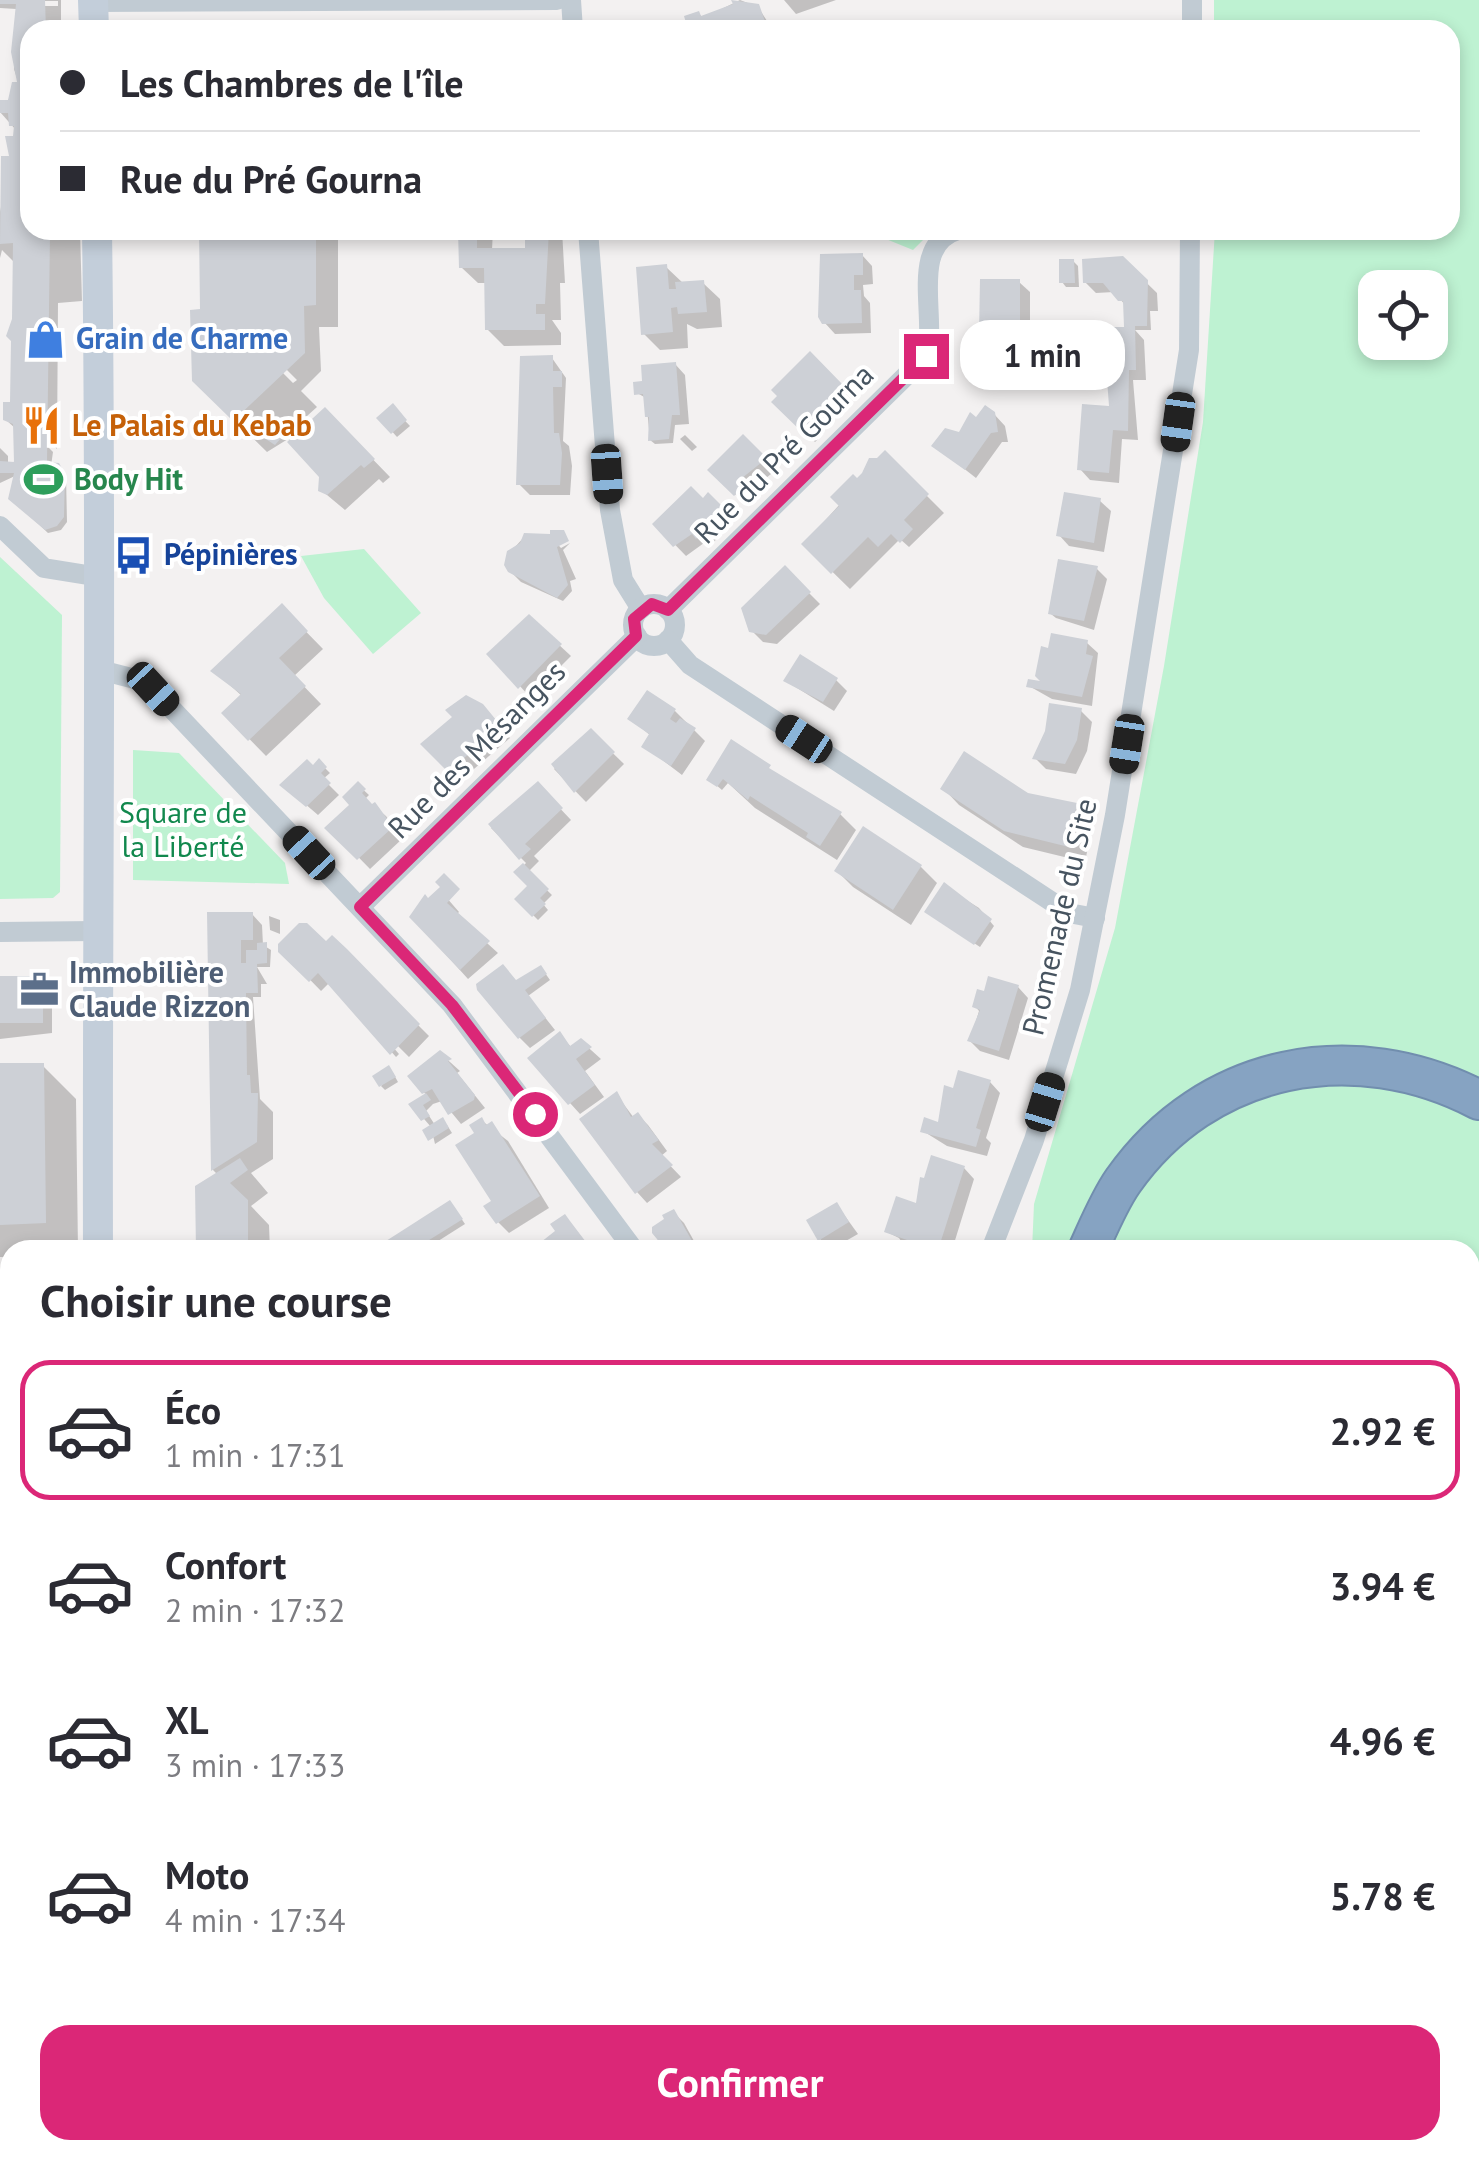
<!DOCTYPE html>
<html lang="fr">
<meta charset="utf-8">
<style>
body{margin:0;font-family:"PT Sans",sans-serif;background:#f7f7f7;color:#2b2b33;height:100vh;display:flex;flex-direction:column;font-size:38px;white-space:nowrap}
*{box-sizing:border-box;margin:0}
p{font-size:32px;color:#7c7c81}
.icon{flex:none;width:55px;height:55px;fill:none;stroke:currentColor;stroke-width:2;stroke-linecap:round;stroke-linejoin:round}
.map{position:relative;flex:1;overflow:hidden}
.side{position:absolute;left:0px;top:1240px;width:1480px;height:920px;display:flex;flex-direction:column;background:#fff;border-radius:30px 30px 0 0;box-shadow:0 5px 15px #0003}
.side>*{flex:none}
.banner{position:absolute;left:20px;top:20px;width:1440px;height:220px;border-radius:30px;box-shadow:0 5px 15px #0003;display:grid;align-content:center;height:220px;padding:0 40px;background:#fff}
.controls{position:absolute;left:1358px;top:270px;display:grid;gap:20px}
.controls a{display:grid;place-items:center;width:90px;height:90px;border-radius:20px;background:#fff;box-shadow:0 5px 15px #0003;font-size:50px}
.end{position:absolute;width:45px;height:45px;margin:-22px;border:12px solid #db2777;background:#fff;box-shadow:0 0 0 5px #fff}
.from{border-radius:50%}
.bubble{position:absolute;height:70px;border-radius:30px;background:#fff;box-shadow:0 5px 15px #0003;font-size:32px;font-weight:800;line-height:70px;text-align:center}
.car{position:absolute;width:30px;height:60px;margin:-30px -15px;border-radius:12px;box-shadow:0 0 8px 2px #0007;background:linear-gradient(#222 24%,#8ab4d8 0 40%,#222 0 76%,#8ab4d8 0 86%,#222 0)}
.banner b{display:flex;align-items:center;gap:35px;height:95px;font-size:38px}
.banner b+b{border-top:2px solid #e1e1e2}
.banner i{width:25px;height:25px;background:#2b2b33}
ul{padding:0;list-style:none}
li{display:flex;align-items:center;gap:30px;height:140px;margin:0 20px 15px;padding:0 20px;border:5px solid transparent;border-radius:30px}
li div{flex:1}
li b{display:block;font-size:38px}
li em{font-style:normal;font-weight:800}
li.active{border-color:#db2777}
li>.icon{width:90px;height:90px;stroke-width:1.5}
h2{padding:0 40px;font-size:45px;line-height:120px}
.button{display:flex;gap:20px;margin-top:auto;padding:20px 40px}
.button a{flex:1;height:115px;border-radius:30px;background:#db2777;color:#fff;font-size:40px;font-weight:800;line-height:115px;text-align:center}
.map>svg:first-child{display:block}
</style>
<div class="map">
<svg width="1479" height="2160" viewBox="0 0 1479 2160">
<rect width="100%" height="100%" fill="#f3f1f1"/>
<g fill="#bef2d2" fill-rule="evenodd">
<path d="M1214,0H1479V1646L1470,1654V1250H1032L1034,1204L1115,928L1164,666L1203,422L1215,230H1450V30H1214ZM1375,288H1430V342H1375Z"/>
<polygon points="758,230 933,230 913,250 881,237 759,240"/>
<polygon points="364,549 421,613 373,654 324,598 301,556"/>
<polygon points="0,557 62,615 60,892 53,898 0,899"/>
<polygon points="133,750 179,753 285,863 289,884 133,880"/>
<polygon points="1479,1780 1479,2090 1470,2140 1470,1788"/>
<polygon points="0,2091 10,2094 10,2150 61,2150 61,2160 0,2154"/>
<polygon points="145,2150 530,2150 460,2160 147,2160"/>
<polygon points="977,2150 1267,2150 1268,2160 978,2160"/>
<polygon points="1293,2150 1468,2150 1466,2160 1294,2160"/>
</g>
<g fill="#0003" fill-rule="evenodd">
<path d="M0,0H61V23L68,30H30V230H80L82,301L58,303L57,449L40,432L37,436L53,452L51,466L66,475L67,522L61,530L48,533L11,498L15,476L0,483V448L8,456V464L16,461V429L5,419L13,404L14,262L2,250L0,258V212L16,130L0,112L19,84L14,69L16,9L0,8ZM23,1H58V6H23Z"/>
<polygon points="740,0 758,7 773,30 691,30 699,14 703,18"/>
<polygon points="784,0 836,0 796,14"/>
<path d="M203,230H338V327H319L321,371L301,391L317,407L287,434L293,440L325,410L390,477L383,483L379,479L345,510L321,490V476L288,439L267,452L194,380L204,316ZM283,366L297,380L293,383L283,373Z"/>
<polygon points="461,230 493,230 492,250 527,250 527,230 562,230 565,283 560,283 561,320 552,320 561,333 561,345 504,346 487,329 487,283 478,283 461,267"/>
<polygon points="862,255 872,266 873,284 863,285 864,296 870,303 871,333 835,334 824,322"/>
<polygon points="1122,259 1157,293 1158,311 1150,311 1151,330 1135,330 1144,340 1146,380 1133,380 1138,440 1122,439 1119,483 1090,480 1080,469 1116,409 1126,329 1126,306 1114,292 1096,293 1085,282"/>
<polygon points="1073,261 1078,266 1079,287 1066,287 1062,282"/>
<polygon points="666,267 684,284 703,283 720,299 722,327 697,329 687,324 688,348 660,350 644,334"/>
<polygon points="1019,282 1030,292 1030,344 993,344 982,333"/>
<polygon points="810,355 854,399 831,422 826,417 818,426 824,433 815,442 775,402"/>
<polygon points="552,358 566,378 563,441 569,446 572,466 570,495 530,495 519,484"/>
<polygon points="675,364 685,375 689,424 675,425 673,443 655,444 650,440 646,398 637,393"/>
<polygon points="392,407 410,426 397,437 380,418"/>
<polygon points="994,414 1005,426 1008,442 1002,442 976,478 935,446"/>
<polygon points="685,435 697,447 692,451 680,439"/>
<polygon points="743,438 776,470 746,494 752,499 746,505 711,470"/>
<polygon points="885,454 944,513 909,547 900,539 850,589 804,544"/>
<polygon points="708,496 726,514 721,520 728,527 709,547 704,543 686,556 655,524"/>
<polygon points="1100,501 1111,511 1104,552 1069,546 1059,535"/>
<polygon points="525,536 551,537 561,548 570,543 563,550 576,579 570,581 572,591 563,601 521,582 510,571 506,557"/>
<polygon points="1096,568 1107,579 1094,630 1056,618 1051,614"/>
<polygon points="785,569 820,604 777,644 763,642 752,631"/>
<polygon points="282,607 323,649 294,676 321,704 266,756 224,713 242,696 214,671"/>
<polygon points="529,617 571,656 530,697 490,654"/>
<polygon points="1087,643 1098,653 1092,706 1052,699 1029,686 1041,684"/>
<polygon points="836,680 847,691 834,711 786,681"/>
<polygon points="475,702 510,738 460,781 424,744"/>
<polygon points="675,711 705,741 682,775 644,746 651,736 631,719"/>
<polygon points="1081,711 1092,722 1087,751 1076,774 1046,769 1035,758 1047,732"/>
<polygon points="591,732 624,764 586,802 554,769"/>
<polygon points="323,766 330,773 323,779 339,795 318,815 283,785"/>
<polygon points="770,772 840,814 856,830 837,860 755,808 728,783 722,790 709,779"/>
<polygon points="358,785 369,795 365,799 386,816 402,839 370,869 328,826 352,805"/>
<polygon points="538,785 571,820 534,856 539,861 528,872 552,895 543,904 548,910 538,920 517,899 531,886 517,872 526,863 491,828"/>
<polygon points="943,788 1027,795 1076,805 1093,822 1085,862 1023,847 959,805"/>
<polygon points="921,867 937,883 911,925 853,887 837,871"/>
<polygon points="944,886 979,908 994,926 980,947 928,912"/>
<polygon points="440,890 459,912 456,915 498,953 468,979 412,917"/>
<polygon points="210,914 252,914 262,925 263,945 271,950 270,967 257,967 267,984 261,984 261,997 253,997 260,1099 273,1112 273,1159 251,1173 268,1193 251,1206 269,1225 270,1250 198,1250 218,1175 213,1170"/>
<polygon points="269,916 280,920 280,934 270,930"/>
<polygon points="332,939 429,1036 409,1057 395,1043 392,1046 399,1054 396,1057 330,982 321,991 281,950 326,945"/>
<polygon points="545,973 550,980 528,996 555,1030 530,1048 519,1037 518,982"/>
<polygon points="0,978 42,978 52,989 52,1033 0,1039"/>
<polygon points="1018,987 1028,998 1009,1060 980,1051 970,1041 979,1011 975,1006 985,994"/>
<polygon points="559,1034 572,1048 581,1041 601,1059 585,1071 604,1097 580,1114 570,1103"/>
<polygon points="440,1053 460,1071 457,1073 485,1108 461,1124 442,1101 433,1104 426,1111 435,1125 447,1125 452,1133 435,1144 431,1127 412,1105 427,1096 410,1076"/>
<polygon points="0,1066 43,1066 76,1099 78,1250 10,1250 10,1257 0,1257"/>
<polygon points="393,1073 398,1082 385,1090 381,1086"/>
<polygon points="990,1082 1000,1093 986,1138 991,1143 987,1156 947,1146 923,1131 940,1127 953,1090"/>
<polygon points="616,1094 634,1118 638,1115 648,1125 667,1151 661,1156 681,1177 647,1203 637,1192"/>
<polygon points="481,1120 508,1141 549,1208 509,1233 498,1222 477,1133"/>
<polygon points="964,1168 974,1179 952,1250 907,1250 899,1238 887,1232"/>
<polygon points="837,1205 858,1234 830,1250 820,1239"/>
<polygon points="454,1208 465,1224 424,1250 394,1250"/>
<polygon points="673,1212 684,1223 699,1250 666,1250"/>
<polygon points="9,1270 10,1270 10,1308 7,1302"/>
<polygon points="10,1448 10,1522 8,1523 0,1516 0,1455"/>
</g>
<g fill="#cdd0d6">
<polygon points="0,0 45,0 46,30 30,30 30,230 50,233 47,462 59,463 65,474 64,517 57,526 45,530 8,499 14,473 0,473 0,461 14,462 13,424 3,420 3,402 10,402 11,341 6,336 12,319 13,243 0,244 1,156 9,156 5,136 13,136 14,126 9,126 8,113 0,113 0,100 8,100 12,82 17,82 11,52 16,4 0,4"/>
<polygon points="731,0 759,4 768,30 688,30 684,16 699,11 701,16 733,4"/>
<polygon points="199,230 316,230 316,305 304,306 305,353 233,421 192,381 190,310 200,309"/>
<polygon points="458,230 477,230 477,248 525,248 525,230 549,230 545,304 536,304 536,314 545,314 545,330 485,330 484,268 459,268"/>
<polygon points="863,253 863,275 854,275 854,290 861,290 862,323 822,324 818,317 820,254"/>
<polygon points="1123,256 1148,280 1147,326 1135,326 1136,370 1129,370 1128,431 1113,430 1109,473 1077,470 1082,404 1109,406 1103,327 1124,327 1123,301 1118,301 1103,283 1083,283 1082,259"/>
<polygon points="1059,259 1074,259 1075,283 1059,283"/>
<polygon points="667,264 669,289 676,289 675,282 704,280 707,312 678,314 677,307 671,308 673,332 641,335 636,267"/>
<polygon points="980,279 1020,279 1020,334 979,334"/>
<polygon points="810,351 845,387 803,433 771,402 777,396 771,390"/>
<polygon points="553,355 553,371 562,371 562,387 553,387 554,433 559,433 562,453 560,485 516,485 520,356"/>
<polygon points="676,362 680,415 672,415 669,439 648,441 649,417 645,417 643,394 634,395 633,382 642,381 641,365"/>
<polygon points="393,403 407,420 391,434 376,418"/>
<polygon points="985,405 995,412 998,432 991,433 965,470 931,446 945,428 959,432 970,412 976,417"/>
<polygon points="325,407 375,459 364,468 361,465 327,495 318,491 319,477 287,442"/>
<polygon points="266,416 287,431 275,445 255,432"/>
<polygon points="743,434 767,458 737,482 743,487 734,496 707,470"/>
<polygon points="885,450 929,494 904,520 913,529 900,543 891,534 878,547 868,537 831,574 801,544 839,506 830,497 853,474 857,478 862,473 869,458 877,458"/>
<polygon points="691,486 703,498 708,492 724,508 696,539 692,534 673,547 652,524"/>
<polygon points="1064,492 1101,498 1094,543 1056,536"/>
<polygon points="550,530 564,530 569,541 557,547 568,585 557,598 508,572 504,565 507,551 520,543 524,533 550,534"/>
<polygon points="1058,559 1098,566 1084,621 1048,614"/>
<polygon points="785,565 811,592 766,635 749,632 741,608"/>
<polygon points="282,603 308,631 279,658 306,686 248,741 221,713 241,694 210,671"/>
<polygon points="529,614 562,644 518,689 486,654"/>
<polygon points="1051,633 1088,640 1086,654 1093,656 1082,697 1026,687 1028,679 1040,681 1035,676 1041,646 1048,648"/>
<polygon points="800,654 838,678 823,702 783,681"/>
<polygon points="647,690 676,709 670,719 676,723 680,718 696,728 671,766 641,747 649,734 627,719"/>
<polygon points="466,695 483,704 501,726 448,772 420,744 452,717 445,710"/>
<polygon points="1049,703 1082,708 1077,740 1065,764 1032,759 1045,731"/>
<polygon points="591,728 615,752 574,793 551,764"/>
<polygon points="731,739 771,765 769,768 842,812 820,846 806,837 808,833 750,796 748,800 723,779 717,787 706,780"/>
<polygon points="964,751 1028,793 1077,803 1069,847 1004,831 940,789"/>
<polygon points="319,758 327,767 321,773 331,783 306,807 279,785 307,759 313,765"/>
<polygon points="358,781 366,789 362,793 372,804 375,802 393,827 357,860 324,828 349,805 342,797"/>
<polygon points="538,781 563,808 525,844 531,849 519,860 488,824"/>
<polygon points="863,826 922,865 893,910 834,871"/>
<polygon points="523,863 549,889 540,898 546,904 532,917 514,899 527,886 513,872"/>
<polygon points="444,873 460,889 447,903 490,941 460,970 409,917 425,894 428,898 440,887 435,882"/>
<polygon points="944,882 992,919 974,945 924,912"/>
<polygon points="207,912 253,912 253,940 241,940 241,963 246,963 246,950 257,950 257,943 267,942 267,963 257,964 258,993 246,993 247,1075 250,1075 251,1093 258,1093 257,1142 211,1171"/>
<polygon points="299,923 307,923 326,941 332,935 347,949 420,1024 390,1055 318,973 309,982 278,952 278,944"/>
<polygon points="503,964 516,980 541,965 547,974 525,990 546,1018 518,1039 477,990 476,984"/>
<rect x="0" y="976" width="43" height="47"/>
<polygon points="988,976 1019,985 999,1051 967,1041 980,1010 972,1007 977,989 984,991"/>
<polygon points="560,1031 570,1046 581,1038 592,1047 576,1059 595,1085 568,1105 527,1058"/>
<polygon points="440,1050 452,1059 448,1061 475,1095 474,1100 448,1115 432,1089 422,1094 407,1076"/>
<polygon points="0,1063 44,1063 46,1223 0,1225"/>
<polygon points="389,1065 396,1077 379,1087 372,1076"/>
<polygon points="958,1070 991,1080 976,1128 981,1130 976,1147 920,1132 924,1117 938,1122 944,1085 953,1088"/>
<polygon points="617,1091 631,1117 638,1112 648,1126 659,1140 652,1144 673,1165 635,1194 579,1119"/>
<polygon points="426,1093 431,1100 423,1105 430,1116 421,1121 408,1104"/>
<polygon points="443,1117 449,1128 428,1141 422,1130"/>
<polygon points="482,1117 486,1125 492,1121 540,1196 496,1224 483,1206 491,1201 455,1145 474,1133 469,1125"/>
<polygon points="931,1155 965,1166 938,1250 904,1250 907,1240 884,1232 896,1196 916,1203 920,1177 924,1178"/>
<polygon points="240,1158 248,1170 230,1183 248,1200 248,1250 196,1250 195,1186"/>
<polygon points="450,1200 463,1219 413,1250 391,1250 386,1241"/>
<polygon points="837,1202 849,1222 818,1241 806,1220"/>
<polygon points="674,1209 691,1239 695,1250 666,1250 652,1233 652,1227 664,1219 662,1215"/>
<polygon points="565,1214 570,1221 592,1250 539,1250 536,1246 555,1231 550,1224"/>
<polygon points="10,1445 10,1494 0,1501 0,1452"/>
</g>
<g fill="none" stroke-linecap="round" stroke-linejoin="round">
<defs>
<g id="motorway">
<path d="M1088,1250C1098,1228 1109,1201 1123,1181C1207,1062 1354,1035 1479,1100"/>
<polyline points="1470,1336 1479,1327"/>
<polyline points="1470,1690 1479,1683"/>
<polyline points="1470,1751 1479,1743"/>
<polyline points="1061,2150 1109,2160"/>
<polyline points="1282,2150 1283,2160"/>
<polyline points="521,2160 560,2150"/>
<polyline points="622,2160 659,2150"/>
<polyline points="792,2160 820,2150"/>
<polyline points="972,2160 1033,2150"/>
</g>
</defs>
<use href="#motorway" stroke="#718eae" stroke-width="42"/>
<g stroke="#c1cbd3" stroke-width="20">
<polyline points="571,0 573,30"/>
<polyline points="93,2 557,0"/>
<polyline points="1192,30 1192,0"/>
<polyline points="588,230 610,510 623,580 641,609"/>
<polyline points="0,526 44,568 100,577"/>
<circle cx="654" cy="625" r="21"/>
<path d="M668,610L926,356C938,317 908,245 958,230"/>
<polyline points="668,640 690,665 1069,913 1095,918"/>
<polyline points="100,670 139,680 153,689 452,1005 634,1250"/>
<polyline points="360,907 637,636"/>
<polyline points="0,932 96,931"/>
<polyline points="991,1250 1034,1140 1080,990 1115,815 1189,350 1190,230"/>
</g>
<g stroke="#c3ceda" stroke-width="30">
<polyline points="93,0 94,30"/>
<path d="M97,230C102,570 97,910 98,1250"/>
<polyline points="105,2150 106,2160"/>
</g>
<use href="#motorway" stroke="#86a3c2" stroke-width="38"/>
</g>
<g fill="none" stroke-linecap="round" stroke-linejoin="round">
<polyline stroke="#db2777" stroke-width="12" points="535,1114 452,1005 360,907 636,636 634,619 652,604 668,610 926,356"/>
</g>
<defs>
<symbol id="shop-bare" viewBox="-9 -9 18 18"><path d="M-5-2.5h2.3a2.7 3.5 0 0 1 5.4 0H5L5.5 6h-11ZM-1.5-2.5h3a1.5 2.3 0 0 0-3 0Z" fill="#3f7fe0" stroke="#fff" stroke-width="2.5" paint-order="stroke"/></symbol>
<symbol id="restaurant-bare" viewBox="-9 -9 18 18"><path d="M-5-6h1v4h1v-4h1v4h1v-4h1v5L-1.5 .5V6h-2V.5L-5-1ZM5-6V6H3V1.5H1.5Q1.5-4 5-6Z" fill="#e8710a" stroke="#fff" stroke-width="2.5" paint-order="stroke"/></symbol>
<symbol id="stadium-bare" viewBox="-9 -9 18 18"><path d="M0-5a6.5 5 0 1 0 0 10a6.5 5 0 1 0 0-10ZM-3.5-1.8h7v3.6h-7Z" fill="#2e9e5b" stroke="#fff" stroke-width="2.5" paint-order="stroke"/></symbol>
<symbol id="bus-bare" viewBox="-9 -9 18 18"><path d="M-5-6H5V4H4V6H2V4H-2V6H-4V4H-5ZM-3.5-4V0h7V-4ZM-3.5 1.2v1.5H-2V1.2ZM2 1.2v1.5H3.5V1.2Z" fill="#1a4fb4" stroke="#fff" stroke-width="2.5" paint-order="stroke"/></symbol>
<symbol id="office-bare" viewBox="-9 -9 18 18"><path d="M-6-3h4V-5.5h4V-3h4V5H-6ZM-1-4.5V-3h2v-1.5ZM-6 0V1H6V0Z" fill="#5c6f8a" stroke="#fff" stroke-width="2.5" paint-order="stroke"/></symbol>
</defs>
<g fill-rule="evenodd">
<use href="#shop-bare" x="18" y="312" width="55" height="55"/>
<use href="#restaurant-bare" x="14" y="398" width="55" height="55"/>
<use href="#stadium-bare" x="16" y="452" width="55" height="55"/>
<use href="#bus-bare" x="106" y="528" width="55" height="55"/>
<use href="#office-bare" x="12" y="962" width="55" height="55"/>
</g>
<g text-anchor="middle" stroke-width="8" stroke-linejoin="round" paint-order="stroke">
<g font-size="30" font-weight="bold" fill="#366cbe" stroke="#fff" text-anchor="start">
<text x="76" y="349">Grain de Charme</text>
</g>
<g font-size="30" font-weight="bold" fill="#c56008" stroke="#fff" text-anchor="start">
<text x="72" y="436">Le Palais du Kebab</text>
</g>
<g font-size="30" fill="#475460" stroke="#fff">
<text transform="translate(784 454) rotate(-45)" y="10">Rue du Pré Gourna</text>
<text transform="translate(477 750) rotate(-45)" y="10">Rue des Mésanges</text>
<text transform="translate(1060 917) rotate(-77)" y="10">Promenade du Site</text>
</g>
<g font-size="30" font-weight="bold" fill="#27864d" stroke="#fff" text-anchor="start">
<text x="74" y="490">Body Hit</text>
</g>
<g font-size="30" font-weight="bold" fill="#164399" stroke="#fff" text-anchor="start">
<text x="164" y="565">Pépinières</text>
</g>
<g font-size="30" fill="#11884d" stroke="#fff">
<text x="183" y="823">Square de<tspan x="183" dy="34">la Liberté</tspan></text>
</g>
<g font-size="30" font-weight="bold" fill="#4e5e75" stroke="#fff" text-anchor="start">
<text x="69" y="983">Immobilière<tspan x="69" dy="34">Claude Rizzon</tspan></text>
</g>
</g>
</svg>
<div class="controls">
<a><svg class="icon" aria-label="locate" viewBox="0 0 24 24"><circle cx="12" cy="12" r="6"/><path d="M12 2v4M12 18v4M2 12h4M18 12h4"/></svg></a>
</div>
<i class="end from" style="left:535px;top:1114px"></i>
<i class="end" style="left:926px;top:356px"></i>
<div class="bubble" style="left:960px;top:320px;width:165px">1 min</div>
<i class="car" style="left:1178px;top:422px;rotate:188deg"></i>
<i class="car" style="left:607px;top:474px;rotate:176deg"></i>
<i class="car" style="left:153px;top:689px;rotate:137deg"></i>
<i class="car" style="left:804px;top:739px;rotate:303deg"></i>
<i class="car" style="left:1127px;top:744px;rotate:189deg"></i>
<i class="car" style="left:309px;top:853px;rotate:317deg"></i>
<i class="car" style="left:1045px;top:1102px;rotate:17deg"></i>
<div class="banner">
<b><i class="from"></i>Les Chambres de l'île</b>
<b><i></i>Rue du Pré Gourna</b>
</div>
<section class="side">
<h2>Choisir une course</h2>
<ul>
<li class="active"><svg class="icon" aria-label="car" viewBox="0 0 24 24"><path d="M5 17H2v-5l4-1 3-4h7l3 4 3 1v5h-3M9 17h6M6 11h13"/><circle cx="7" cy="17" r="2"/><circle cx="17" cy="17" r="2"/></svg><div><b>Éco</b><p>1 min · 17:31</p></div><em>2.92 €</em></li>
<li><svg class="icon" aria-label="car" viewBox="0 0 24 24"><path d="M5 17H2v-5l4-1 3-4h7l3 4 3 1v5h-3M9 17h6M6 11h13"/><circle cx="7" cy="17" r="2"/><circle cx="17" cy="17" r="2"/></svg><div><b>Confort</b><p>2 min · 17:32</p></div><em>3.94 €</em></li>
<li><svg class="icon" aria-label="car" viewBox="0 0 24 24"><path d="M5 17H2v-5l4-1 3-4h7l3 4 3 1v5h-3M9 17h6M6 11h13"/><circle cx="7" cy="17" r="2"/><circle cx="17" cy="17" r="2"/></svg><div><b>XL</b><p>3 min · 17:33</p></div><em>4.96 €</em></li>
<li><svg class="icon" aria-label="car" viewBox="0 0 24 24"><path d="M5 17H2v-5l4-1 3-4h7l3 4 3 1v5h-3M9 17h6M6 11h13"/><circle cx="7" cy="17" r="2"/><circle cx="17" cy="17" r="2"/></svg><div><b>Moto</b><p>4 min · 17:34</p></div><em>5.78 €</em></li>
</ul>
<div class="button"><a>Confirmer</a></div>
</section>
</div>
